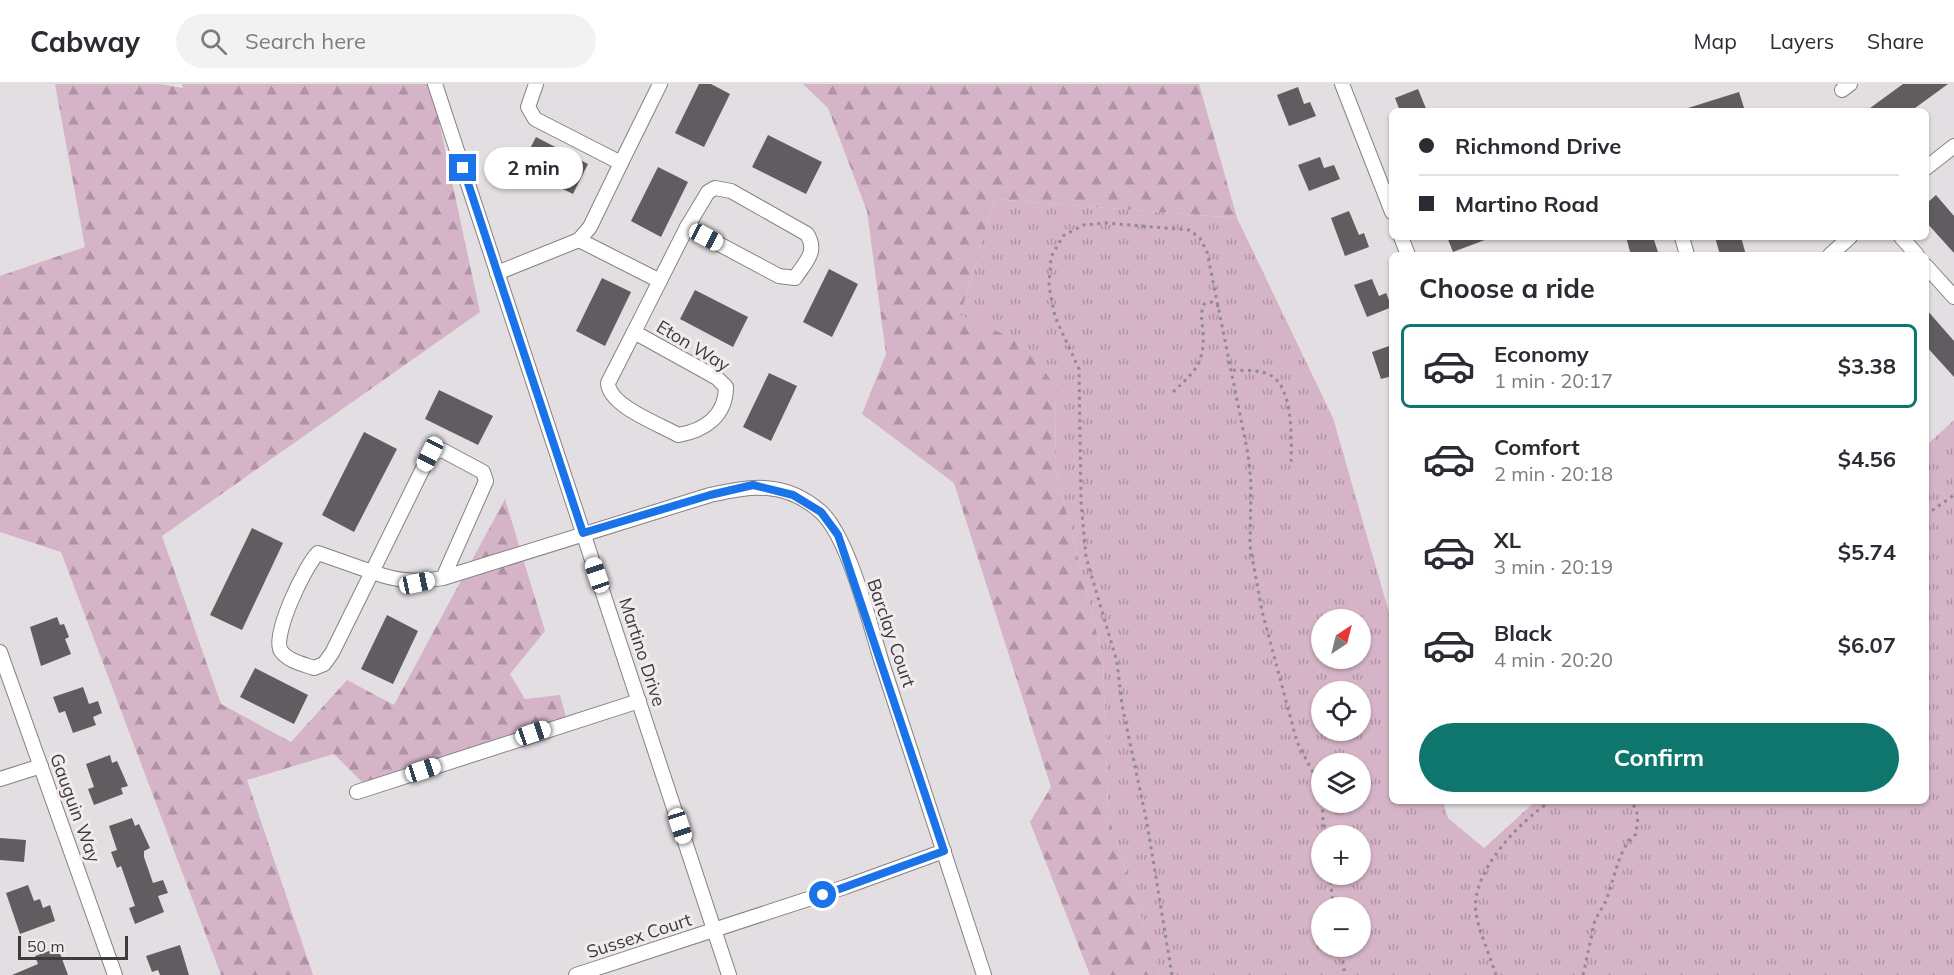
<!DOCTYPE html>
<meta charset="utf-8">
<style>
body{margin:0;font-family:Mulish,sans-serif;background:#f2f2f3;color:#2b2b33;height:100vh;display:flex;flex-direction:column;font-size:22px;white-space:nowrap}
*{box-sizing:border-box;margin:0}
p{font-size:20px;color:#7c7c81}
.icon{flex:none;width:33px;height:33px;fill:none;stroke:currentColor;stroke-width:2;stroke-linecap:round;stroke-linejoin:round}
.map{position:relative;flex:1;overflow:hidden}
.details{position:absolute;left:1389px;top:168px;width:540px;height:552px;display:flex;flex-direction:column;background:#fff;border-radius:9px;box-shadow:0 2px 4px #0004}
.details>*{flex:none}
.banner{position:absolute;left:1389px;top:24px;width:540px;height:132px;border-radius:9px;box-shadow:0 2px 4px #0004;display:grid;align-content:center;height:132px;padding:0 30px;background:#fff}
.needle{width:39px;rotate:35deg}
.tools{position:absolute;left:1311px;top:525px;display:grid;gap:12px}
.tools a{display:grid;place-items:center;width:60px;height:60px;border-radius:50%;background:#fff;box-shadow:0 2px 4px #0004;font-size:30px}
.scale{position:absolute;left:18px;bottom:15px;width:110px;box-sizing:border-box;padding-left:6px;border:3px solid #3c3a3b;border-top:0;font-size:16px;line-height:21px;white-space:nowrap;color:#3c3a3b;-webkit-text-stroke:4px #f1ebee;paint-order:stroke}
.end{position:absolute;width:27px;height:27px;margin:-14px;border:8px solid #1a73e8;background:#fff;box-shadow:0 0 0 3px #fff}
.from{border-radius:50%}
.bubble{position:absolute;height:42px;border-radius:21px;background:#fff;box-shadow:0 2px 4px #0004;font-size:20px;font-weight:700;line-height:42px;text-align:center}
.car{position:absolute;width:18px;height:36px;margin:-18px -9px;border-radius:8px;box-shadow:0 0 4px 2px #0007;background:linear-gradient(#fff 24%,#345 0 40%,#fff 0 76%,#345 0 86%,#fff 0)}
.banner b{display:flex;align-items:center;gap:21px;height:57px;font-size:22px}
.banner b+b{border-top:2px solid #e1e1e2}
.banner i{width:15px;height:15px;background:#2b2b33}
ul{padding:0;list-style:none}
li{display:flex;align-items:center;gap:18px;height:84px;margin:0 12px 9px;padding:0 18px;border:3px solid transparent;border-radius:9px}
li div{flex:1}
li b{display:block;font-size:22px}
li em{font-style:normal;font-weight:700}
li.selected{border-color:#0f766e}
li>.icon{width:54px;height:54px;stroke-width:1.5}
h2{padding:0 30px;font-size:27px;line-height:72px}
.cta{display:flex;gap:12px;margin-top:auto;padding:12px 30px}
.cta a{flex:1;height:69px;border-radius:36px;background:#0f766e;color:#fff;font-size:24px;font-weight:700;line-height:69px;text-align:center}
header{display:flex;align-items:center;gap:36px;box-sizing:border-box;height:84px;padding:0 30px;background:#fff;border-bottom:2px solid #e1e1e2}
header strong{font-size:28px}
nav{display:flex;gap:33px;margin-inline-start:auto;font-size:21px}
.search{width:420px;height:54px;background:#f2f2f3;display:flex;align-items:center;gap:15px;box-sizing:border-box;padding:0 21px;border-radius:33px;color:#7c7c81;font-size:22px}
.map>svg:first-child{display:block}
</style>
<header>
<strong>Cabway</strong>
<div class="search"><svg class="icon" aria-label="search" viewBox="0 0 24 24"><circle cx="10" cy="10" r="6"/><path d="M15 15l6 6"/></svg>Search here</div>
<nav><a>Map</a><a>Layers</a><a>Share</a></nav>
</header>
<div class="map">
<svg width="1954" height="891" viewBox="0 0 1954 891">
<defs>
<pattern id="grass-tufts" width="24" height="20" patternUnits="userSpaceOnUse" patternTransform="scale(1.5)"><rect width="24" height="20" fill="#d6b4c7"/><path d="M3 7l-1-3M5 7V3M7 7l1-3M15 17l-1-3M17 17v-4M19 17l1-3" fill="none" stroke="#af93a3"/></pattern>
<pattern id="forest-firs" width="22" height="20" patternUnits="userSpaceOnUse" patternTransform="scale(1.5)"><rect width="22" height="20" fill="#d6b4c7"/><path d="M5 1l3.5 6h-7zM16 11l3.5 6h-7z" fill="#af93a3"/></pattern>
</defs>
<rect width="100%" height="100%" fill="#e3dee1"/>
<path fill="url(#grass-tufts)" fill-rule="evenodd" d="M995,115L1237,134L1333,334L1392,539V717H1443L1448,734L1484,764L1536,717H1926V362L1954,336V891H1160L1108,731L1103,574L1055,383L1056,304L960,231ZM1322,536H1360V574H1322ZM1322,608H1360V646H1322ZM1322,680H1360V718H1322ZM1322,752H1360V790H1322ZM1322,824H1360V862H1322Z"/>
<g fill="url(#forest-firs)">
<polygon points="55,0 160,0 183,4 182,0 431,0 480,228 162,452 221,620 291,658 347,596 394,621 505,415 545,547 510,590 525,615 560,611 569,644 373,709 334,670 247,696 313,891 221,891 61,468 0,448 0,192 85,163"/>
<polygon points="803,0 1199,0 1237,134 995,115 960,231 1026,260 1056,304 1055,383 1103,574 1108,731 1160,891 1090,891 1030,738 1051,703 954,399 862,330 886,270 867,127 828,24"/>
</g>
<g fill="#615c5f">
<polygon points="699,0 711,0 730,10 704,63 675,49"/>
<polygon points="1903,0 1948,0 1911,27 1866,27"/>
<polygon points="1298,3 1304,20 1310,18 1316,32 1289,42 1277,11"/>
<polygon points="1418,5 1427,27 1400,27 1395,14"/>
<polygon points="1739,8 1745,27 1689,27 1688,24"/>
<polygon points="768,51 822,78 806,110 752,83"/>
<polygon points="536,53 588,80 573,110 520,84"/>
<polygon points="1320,73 1324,84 1334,81 1340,95 1309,107 1298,81"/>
<polygon points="658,83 688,98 661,153 631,137"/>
<polygon points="1936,111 1954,132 1954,169 1926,138 1926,120"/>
<polygon points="1349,127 1359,151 1364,149 1369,163 1345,172 1331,134"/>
<polygon points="1447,153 1490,153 1490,154 1453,168"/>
<polygon points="1626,153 1653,153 1659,171 1631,171"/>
<polygon points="1715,153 1741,153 1746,171 1720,171"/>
<polygon points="829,185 858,200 832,253 803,238"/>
<polygon points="602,194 631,208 605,262 576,247"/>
<polygon points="1372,195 1379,212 1386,209 1392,223 1367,233 1354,201"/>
<polygon points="695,206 748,233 733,263 680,235"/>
<polygon points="1926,225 1954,257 1954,293 1926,262"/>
<polygon points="1392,261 1392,292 1381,295 1372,268"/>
<polygon points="769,289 797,302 771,357 743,343"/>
<polygon points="439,306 493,332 478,361 425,335"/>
<polygon points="364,348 397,365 354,448 322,431"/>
<polygon points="252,444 283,459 242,546 210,531"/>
<polygon points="387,531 418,547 393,600 361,585"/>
<polygon points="57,533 60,541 64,540 69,553 65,555 71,570 41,582 30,543"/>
<polygon points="255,584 308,611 294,640 240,613"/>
<polygon points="83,603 89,620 98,617 102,629 93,633 96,641 73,649 65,627 59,629 53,613"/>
<polygon points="110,671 112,679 117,677 128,702 121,704 123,710 94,721 88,705 94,703 86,680"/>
<polygon points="132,734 135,742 139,740 150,764 144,767 144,773 153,799 163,796 168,809 158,812 164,828 135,840 129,824 135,822 121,782 117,784 111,768 117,766 109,742"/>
<polygon points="0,754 26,756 24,778 0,776"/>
<polygon points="28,801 34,817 40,815 43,824 50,821 55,837 20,850 6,809"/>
<polygon points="180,861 189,891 160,891 158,886 152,888 146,872"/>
<polygon points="58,864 68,891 12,891 38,880 35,872"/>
</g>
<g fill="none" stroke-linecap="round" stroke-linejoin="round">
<defs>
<g id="minor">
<polyline points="435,0 729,891"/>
<polyline points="536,0 528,23 535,35 621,79 660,0"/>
<polyline points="1342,0 1392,128"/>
<polyline points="1842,6 1850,0"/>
<polyline points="1926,84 1954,62"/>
<path d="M715,104L731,107L807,150C818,168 806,177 795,194L779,192L687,143L708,108Z"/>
<polyline points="1401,153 1408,171"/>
<polyline points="1682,153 1687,171"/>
<polyline points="1901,153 1917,171"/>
<polyline points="579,156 590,143 621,79"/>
<polyline points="1830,171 1850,153"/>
<polyline points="1926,182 1954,213"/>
<polyline points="497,189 579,156 660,197"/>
<path d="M634,248L717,294L726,303C726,332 704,347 678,351C659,340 609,322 608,299Z"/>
<polyline points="634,248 687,143"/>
<path d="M318,469L372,488L332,569L324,580L314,584C303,580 288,577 281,567C271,552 306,480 318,469Z"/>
<path d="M443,494L486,397L483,388L442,366L430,370L372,488C397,497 416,499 443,494L710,411C751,402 785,396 821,428C849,454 870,541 882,579C917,683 951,787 984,891"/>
<polyline points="0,568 115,891"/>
<polyline points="0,695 41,682"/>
<polyline points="357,708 639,617"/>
<polyline points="576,891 845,803 944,767"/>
</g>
</defs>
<use href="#minor" stroke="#868184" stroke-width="16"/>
<g stroke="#908c8e" stroke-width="3" stroke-dasharray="3 4.5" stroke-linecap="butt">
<path d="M1233,286C1244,287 1259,285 1270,291C1293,302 1292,355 1291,378"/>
<path d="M1173,308C1194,288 1205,280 1203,248C1202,238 1200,229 1204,220L1212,218L1219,223"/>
<polyline points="1926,431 1954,411"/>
<polyline points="1322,718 1324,752"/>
<polyline points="1329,790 1334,824"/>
<polyline points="1340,862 1345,891"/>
<polyline points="1172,891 1147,739 1122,621 1117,578 1086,473 1081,418 1079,285 1055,233 1049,202 1051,173 1063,152 1083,141 1106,139 1189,146 1200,154 1207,168 1248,370 1251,399 1250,462 1262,527 1297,658 1318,698 1322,713"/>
<path d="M1496,891C1491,875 1478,844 1476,829C1470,788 1520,737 1551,717"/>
<polyline points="1583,891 1595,836 1606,817 1620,773 1627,759 1636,750 1638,732 1632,717"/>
</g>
<use href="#minor" stroke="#fff" stroke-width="14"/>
</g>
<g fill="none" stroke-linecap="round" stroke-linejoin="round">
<polyline stroke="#1a73e8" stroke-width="8" points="463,84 583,449 710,411 753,401 793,411 821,428 838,451 944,767 823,811"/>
</g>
<g text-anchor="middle" stroke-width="6" stroke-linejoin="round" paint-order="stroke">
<g font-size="18" fill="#3c3a3b" stroke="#f1ebee">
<text transform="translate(693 262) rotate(31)" y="6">Eton Way</text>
<text transform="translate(891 549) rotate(71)" y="6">Barclay Court</text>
<text transform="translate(642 568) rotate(72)" y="6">Martino Drive</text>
<text transform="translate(75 724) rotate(70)" y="6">Gauguin Way</text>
<text transform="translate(639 852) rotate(-18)" y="6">Sussex Court</text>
</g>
</g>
</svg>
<div class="tools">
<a><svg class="needle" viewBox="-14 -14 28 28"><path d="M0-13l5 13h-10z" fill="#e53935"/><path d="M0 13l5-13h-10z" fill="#7c7c81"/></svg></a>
<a><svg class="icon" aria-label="locate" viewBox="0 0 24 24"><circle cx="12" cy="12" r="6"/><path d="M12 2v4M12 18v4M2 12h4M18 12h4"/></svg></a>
<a><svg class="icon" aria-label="layers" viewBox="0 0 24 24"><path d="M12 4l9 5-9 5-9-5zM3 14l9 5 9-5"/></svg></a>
<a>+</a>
<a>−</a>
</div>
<div class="scale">50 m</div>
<i class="end from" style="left:823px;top:811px"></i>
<i class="end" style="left:463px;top:84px"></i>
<div class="bubble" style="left:484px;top:63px;width:99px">2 min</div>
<i class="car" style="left:706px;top:153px;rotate:118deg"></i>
<i class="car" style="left:430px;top:370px;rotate:207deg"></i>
<i class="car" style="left:597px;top:491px;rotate:341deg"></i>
<i class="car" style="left:417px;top:499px;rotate:78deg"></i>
<i class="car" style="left:533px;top:649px;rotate:71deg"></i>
<i class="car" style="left:423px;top:686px;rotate:72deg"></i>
<i class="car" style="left:680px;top:742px;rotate:162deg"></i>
<div class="banner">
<b><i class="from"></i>Richmond Drive</b>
<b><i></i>Martino Road</b>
</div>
<section class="details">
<h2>Choose a ride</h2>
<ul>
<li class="selected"><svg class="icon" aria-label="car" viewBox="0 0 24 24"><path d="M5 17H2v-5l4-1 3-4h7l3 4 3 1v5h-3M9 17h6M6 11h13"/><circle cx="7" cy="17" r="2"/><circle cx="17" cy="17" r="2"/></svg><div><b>Economy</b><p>1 min · 20:17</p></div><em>$3.38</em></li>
<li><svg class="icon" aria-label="car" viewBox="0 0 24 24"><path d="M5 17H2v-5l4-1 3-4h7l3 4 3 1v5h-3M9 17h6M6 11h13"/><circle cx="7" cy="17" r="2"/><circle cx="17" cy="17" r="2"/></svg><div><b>Comfort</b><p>2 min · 20:18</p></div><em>$4.56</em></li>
<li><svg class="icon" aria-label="car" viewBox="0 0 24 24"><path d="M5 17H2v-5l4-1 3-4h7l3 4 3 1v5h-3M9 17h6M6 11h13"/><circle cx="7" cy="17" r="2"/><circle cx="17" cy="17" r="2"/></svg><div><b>XL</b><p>3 min · 20:19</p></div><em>$5.74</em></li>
<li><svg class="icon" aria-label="car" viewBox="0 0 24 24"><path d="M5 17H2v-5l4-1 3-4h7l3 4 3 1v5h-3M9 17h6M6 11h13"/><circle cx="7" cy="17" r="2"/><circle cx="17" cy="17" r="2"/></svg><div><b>Black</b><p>4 min · 20:20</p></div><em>$6.07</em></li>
</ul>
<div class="cta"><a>Confirm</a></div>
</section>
</div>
